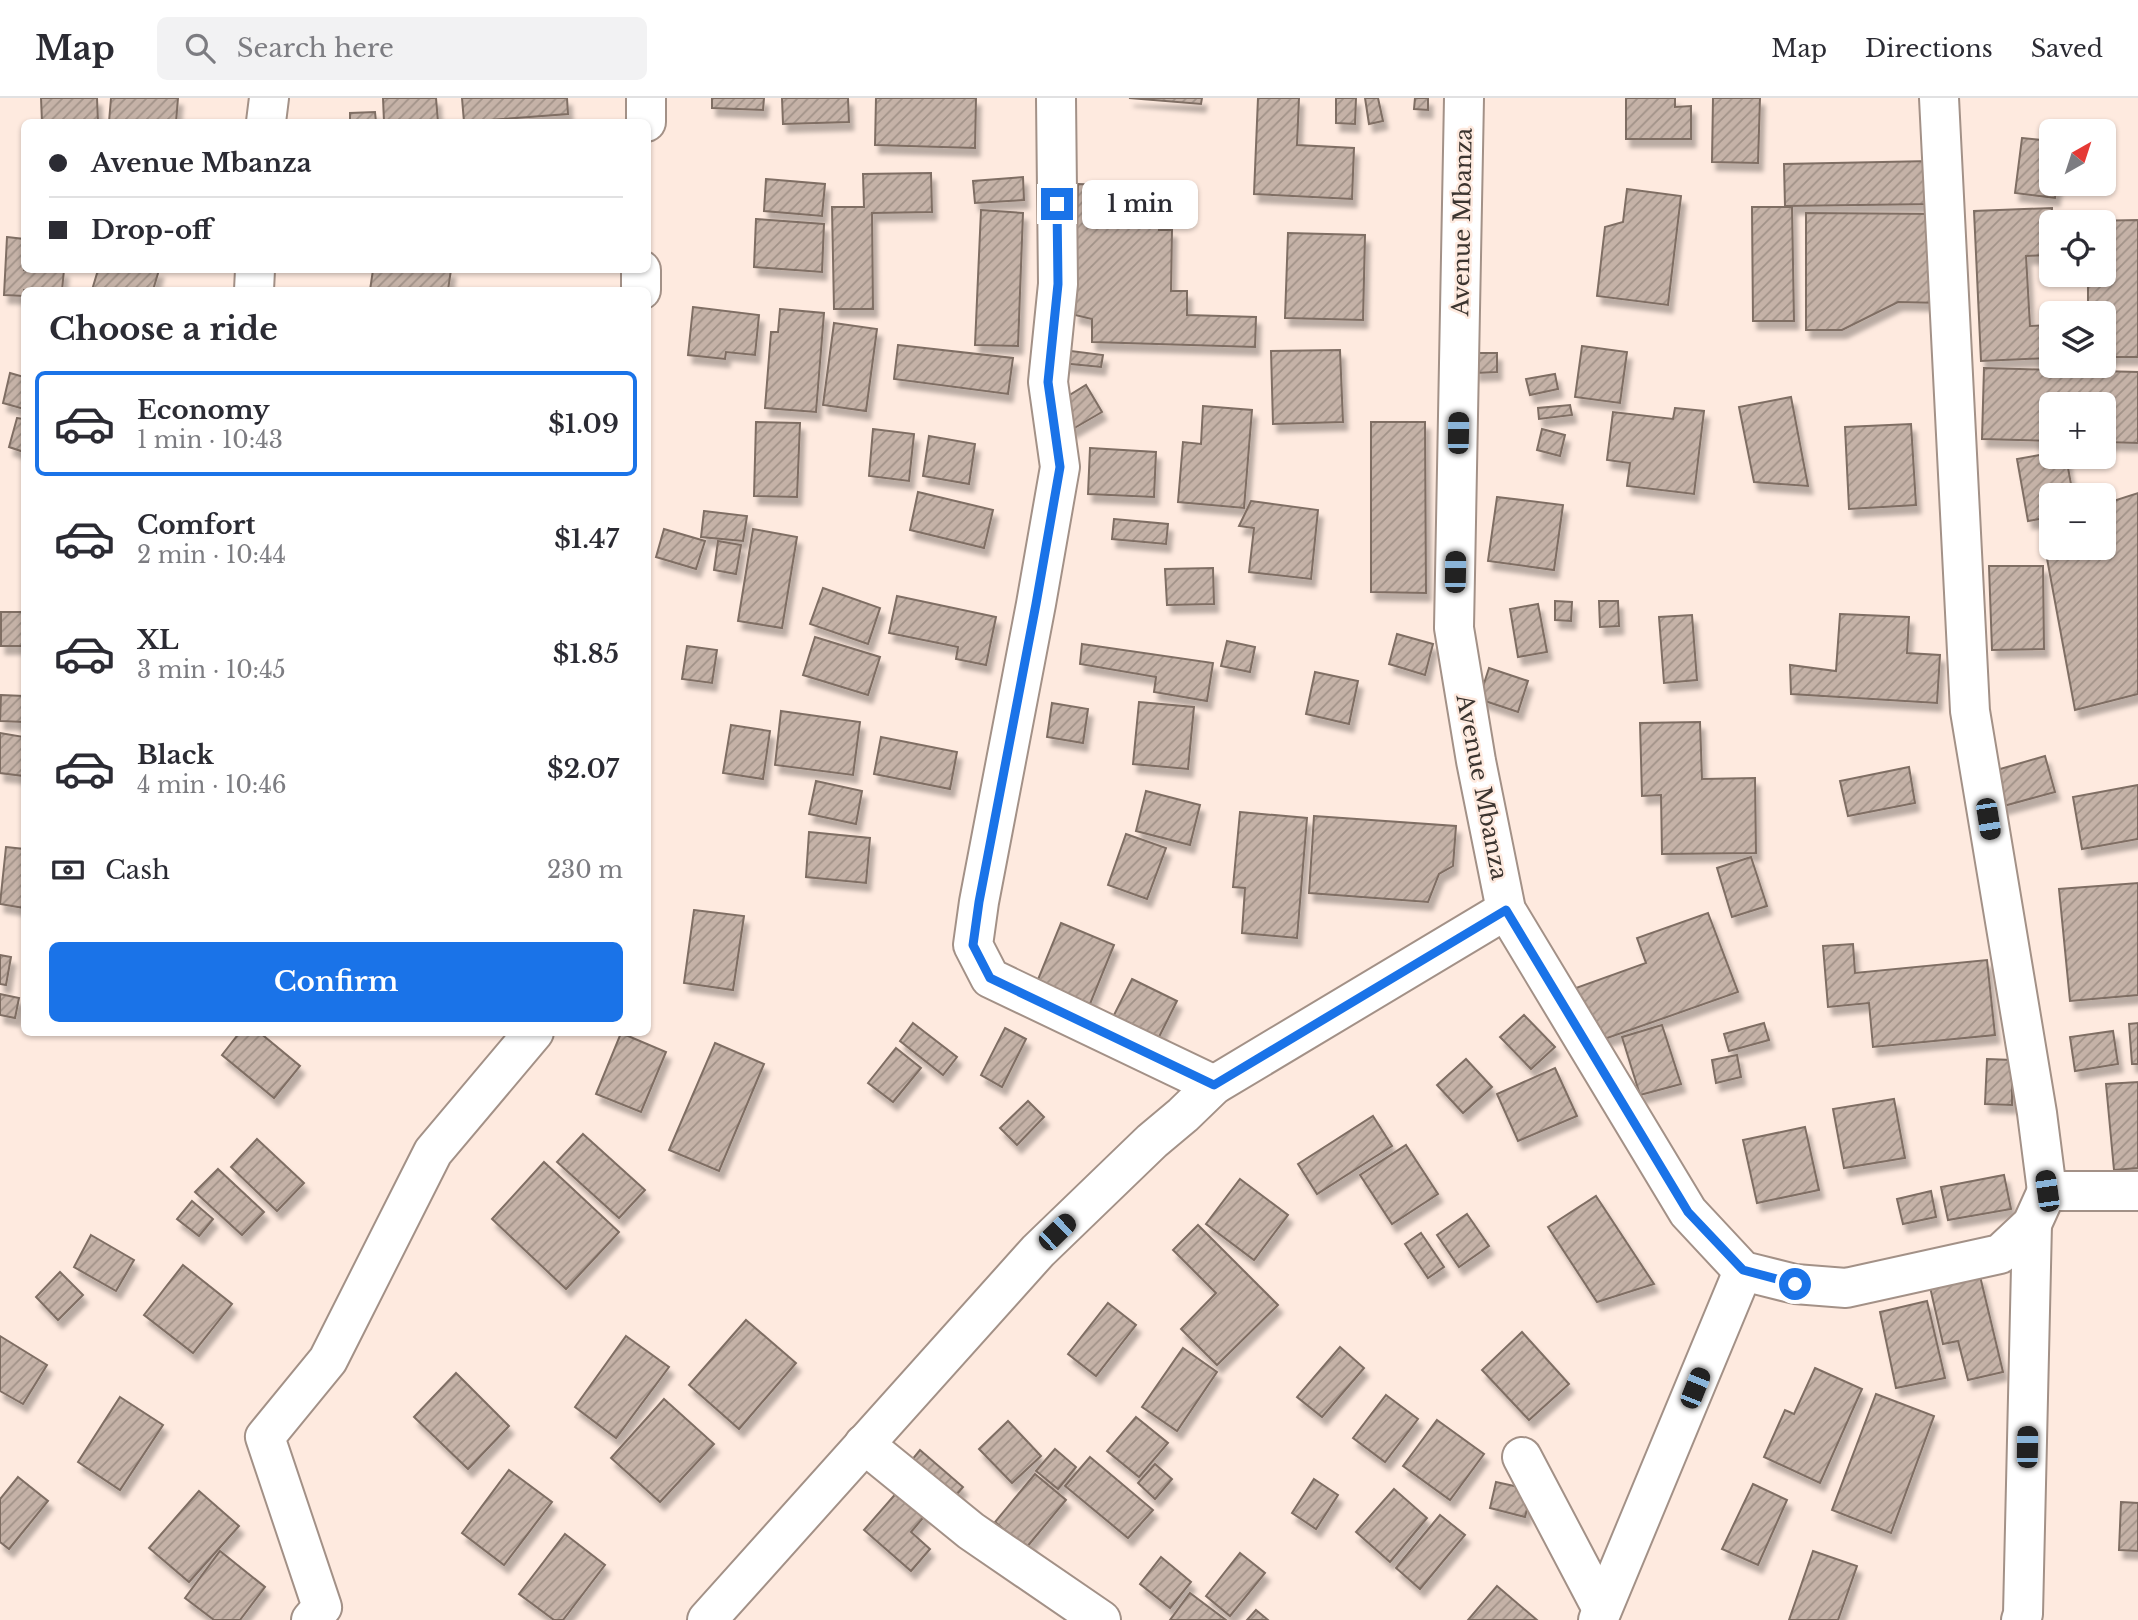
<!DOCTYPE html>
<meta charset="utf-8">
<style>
body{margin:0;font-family:"Libre Baskerville",serif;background:#f2f2f3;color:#2b2b33;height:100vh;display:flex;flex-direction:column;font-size:26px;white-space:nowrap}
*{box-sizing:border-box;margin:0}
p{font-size:23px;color:#7c7c81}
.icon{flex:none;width:38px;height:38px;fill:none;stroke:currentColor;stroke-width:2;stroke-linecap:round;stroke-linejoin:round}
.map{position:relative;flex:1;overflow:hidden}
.drawer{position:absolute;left:21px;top:189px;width:630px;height:749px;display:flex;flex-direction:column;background:#fff;border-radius:10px;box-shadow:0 2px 5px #0004}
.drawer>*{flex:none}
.guide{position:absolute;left:21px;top:21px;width:630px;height:154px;border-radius:10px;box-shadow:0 2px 5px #0004;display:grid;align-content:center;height:154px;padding:0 28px;background:#fff}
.needle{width:46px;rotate:39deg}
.controls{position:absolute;left:2039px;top:21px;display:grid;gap:14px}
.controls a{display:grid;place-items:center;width:77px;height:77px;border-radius:10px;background:#fff;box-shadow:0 2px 5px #0004;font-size:35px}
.end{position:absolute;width:32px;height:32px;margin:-16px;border:9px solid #1a73e8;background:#fff;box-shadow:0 0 0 4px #fff}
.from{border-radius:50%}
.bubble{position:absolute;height:49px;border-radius:10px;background:#fff;box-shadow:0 2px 5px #0004;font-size:23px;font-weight:600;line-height:49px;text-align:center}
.car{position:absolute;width:21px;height:42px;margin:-21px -10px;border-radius:9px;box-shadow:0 0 5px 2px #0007;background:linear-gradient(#222 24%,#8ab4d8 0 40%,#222 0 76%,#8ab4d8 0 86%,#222 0)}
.guide b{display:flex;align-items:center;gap:24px;height:66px;font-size:26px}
.guide b+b{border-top:2px solid #e1e1e2}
.guide i{width:18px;height:18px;background:#2b2b33}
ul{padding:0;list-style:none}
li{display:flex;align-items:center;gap:21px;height:105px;margin:0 14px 10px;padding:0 14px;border:4px solid transparent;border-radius:10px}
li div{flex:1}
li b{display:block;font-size:26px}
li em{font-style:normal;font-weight:600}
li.active{border-color:#1a73e8}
li>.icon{width:63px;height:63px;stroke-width:1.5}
h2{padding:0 28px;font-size:32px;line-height:84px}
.pay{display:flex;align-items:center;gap:18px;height:77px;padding:0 28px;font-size:26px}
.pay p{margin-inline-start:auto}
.primary-button{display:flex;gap:14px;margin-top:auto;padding:14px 28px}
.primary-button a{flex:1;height:80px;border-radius:10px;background:#1a73e8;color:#fff;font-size:28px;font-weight:600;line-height:80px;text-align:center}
header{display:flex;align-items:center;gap:42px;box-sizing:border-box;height:98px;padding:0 35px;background:#fff;border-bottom:2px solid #e1e1e2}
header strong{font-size:33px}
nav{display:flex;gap:38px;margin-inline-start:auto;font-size:24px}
.search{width:490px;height:63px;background:#f2f2f3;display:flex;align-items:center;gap:18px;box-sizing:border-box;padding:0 24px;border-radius:10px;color:#7c7c81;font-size:26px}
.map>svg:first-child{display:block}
</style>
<header>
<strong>Map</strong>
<div class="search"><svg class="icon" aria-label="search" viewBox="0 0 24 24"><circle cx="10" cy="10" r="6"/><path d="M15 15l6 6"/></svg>Search here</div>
<nav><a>Map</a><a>Directions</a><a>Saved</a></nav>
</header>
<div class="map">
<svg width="2138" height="1522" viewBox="0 0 2138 1522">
<defs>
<pattern id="building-hatch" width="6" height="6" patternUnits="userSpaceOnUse" patternTransform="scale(1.75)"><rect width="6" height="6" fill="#c5b2a7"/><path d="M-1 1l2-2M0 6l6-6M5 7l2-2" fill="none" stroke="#a19288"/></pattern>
<filter id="shadow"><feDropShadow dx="4.5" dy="8" stdDeviation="2" flood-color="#0004"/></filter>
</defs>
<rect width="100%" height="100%" fill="#feeadf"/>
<g fill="url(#building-hatch)" stroke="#7f6e64" stroke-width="2" filter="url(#shadow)">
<polygon points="41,0 97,0 98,24 42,24"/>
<polygon points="111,0 178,0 176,24 109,24"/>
<polygon points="383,0 436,0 438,24 384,24"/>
<polygon points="462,0 567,0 568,16 464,24"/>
<polygon points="712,0 764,0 763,12 712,10"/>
<polygon points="782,0 848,0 849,24 783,26"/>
<polygon points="876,0 976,0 975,50 875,47"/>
<polygon points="1129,0 1202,0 1201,6"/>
<polygon points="1258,0 1299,0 1297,47 1354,50 1352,101 1254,96"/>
<polygon points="1336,0 1356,0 1355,26 1336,25"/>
<polygon points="1365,0 1378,0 1383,23 1369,26"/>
<polygon points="1415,0 1428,0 1428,12 1414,11"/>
<polygon points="1626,0 1675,0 1675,9 1691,8 1691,41 1626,41"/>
<polygon points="1713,0 1760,0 1758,65 1712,64"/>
<polygon points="375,14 376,24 350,24 350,15"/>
<polygon points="2022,40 2051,43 2051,86 2057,86 2055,100 2015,95"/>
<polygon points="1931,63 1933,106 1785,108 1784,66"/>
<polygon points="931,75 932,114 872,115 873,211 834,211 832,109 864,109 863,76"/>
<polygon points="1023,79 1024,102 975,105 973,83"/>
<polygon points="766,81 825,86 822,118 764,113"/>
<polygon points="1078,86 1141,88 1141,106 1160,107 1159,132 1172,132 1171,193 1187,193 1187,217 1256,219 1255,249 1092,244 1092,221 1075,217"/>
<polygon points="1627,91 1681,98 1668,207 1597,198 1605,129 1623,124"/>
<polygon points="1752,109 1792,109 1794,223 1753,223"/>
<polygon points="2052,110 2051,157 2026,158 2030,228 2051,227 2051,260 1981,263 1974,113"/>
<polygon points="981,112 1023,115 1018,248 975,247"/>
<polygon points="1806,115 1942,116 1941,205 1898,204 1842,232 1806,232"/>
<polygon points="756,121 824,126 822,174 754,169"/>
<polygon points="2138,122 2138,259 2104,259 2104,215 2088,215 2088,177 2104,177 2104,124 2087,123"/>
<polygon points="1288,135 1365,137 1363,222 1285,220"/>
<polygon points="7,139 24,141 24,172 64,172 62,192 24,192 24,198 4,197"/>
<polygon points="98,172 159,172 153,192 92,192"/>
<polygon points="373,172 451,172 448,192 370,192"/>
<polygon points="693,209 759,217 755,257 726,254 725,261 688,257"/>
<polygon points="780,211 824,215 816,314 765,310 771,234 778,234"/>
<polygon points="834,225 877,231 866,313 823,307"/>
<polygon points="898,247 1013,260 1008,296 894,281"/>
<polygon points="1582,248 1627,254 1620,305 1575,299"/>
<polygon points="1063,252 1103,257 1101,269 1061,265"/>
<polygon points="1340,252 1343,324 1273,326 1271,253"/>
<polygon points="1474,255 1497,255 1497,274 1475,275"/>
<polygon points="1984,270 2138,274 2138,345 2104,344 2104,306 2051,306 2051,343 1982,341"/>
<polygon points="10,275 24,279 24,311 3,305"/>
<polygon points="1555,276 1558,291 1530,297 1526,281"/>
<polygon points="1086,287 1102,314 1071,332 1055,306"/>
<polygon points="1791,299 1808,388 1754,384 1739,309"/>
<polygon points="1570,307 1572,317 1539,321 1538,310"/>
<polygon points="1203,308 1252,312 1244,410 1178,404 1183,344 1201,346"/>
<polygon points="1675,310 1704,313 1694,396 1627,388 1630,365 1607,362 1613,314 1673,321"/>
<polygon points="17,320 24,321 24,354 9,349"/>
<polygon points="756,324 800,325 797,399 754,398"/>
<polygon points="1371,324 1425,324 1426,495 1371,494"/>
<polygon points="1911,326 1916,407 1849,411 1845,329"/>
<polygon points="873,331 914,336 909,383 869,378"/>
<polygon points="1542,331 1565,337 1560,358 1537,352"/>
<polygon points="929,338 975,346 969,386 923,378"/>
<polygon points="1090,350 1156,354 1154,399 1088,396"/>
<polygon points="2051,355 2051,359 2066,359 2073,397 2051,397 2051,419 2028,423 2017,361"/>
<polygon points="918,394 993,412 984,450 910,432"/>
<polygon points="2138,395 2138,596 2075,612 2041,428 2051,425 2051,450 2104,450 2104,406"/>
<polygon points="1497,399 1563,407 1554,472 1488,463"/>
<polygon points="1251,403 1318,412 1311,481 1249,474 1254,430 1239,428"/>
<polygon points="704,413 747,418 743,443 701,439"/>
<polygon points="1114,421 1168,426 1166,446 1112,441"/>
<polygon points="664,431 705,443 696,471 656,459"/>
<polygon points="753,431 797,439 782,530 738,523"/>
<polygon points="718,443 741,447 736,476 714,472"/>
<polygon points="1989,468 2043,468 2044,551 1992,552"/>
<polygon points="1213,470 1214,506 1167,507 1165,471"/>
<polygon points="823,490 880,510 868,546 810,526"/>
<polygon points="897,498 996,519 986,567 956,561 958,549 889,535"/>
<polygon points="1555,503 1572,504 1571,523 1555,522"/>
<polygon points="1599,503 1618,503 1619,528 1600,529"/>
<polygon points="1538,506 1547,554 1518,559 1510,511"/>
<rect x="1" y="514" width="23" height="34"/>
<polygon points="1840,516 1909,519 1907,555 1940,557 1937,605 1791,596 1790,567 1836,573"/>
<polygon points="1692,517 1697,582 1664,585 1659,519"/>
<polygon points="1397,536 1433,546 1425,577 1389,566"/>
<polygon points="815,539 880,559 868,597 803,577"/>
<polygon points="1227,543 1255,549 1250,574 1221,568"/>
<polygon points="1082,546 1213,565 1207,603 1154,594 1156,579 1080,566"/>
<polygon points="687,548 717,552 712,585 682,581"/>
<polygon points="1489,570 1528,583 1518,614 1479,601"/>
<polygon points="1315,574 1358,583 1349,626 1306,616"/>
<polygon points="1,597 24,598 24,624 0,623"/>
<polygon points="1139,604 1194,609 1188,671 1133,666"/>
<polygon points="1052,605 1088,611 1083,645 1047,639"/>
<polygon points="781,613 860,624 853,677 775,667"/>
<polygon points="1700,624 1702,681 1755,680 1756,755 1662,756 1661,697 1642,698 1640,625"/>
<polygon points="731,627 770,633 763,681 723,675"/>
<polygon points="0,635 24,639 24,678 0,675"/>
<polygon points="881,639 957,654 950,691 874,676"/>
<polygon points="2045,658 2055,694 2000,709 1990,674"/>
<polygon points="1909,669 1915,705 1848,718 1840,683"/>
<polygon points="816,683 862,693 856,726 809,716"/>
<polygon points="2138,687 2138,741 2082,751 2073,699"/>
<polygon points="1146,693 1200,707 1190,747 1136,733"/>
<polygon points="1240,714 1307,720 1297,840 1242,835 1245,790 1233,789"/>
<polygon points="1314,718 1456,728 1453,768 1439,776 1428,804 1309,795"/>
<polygon points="809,734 870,740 866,785 806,779"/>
<polygon points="1126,736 1166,750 1147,801 1108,787"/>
<polygon points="6,749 24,751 24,810 0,806"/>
<polygon points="1751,759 1767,808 1732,819 1717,770"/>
<polygon points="2138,785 2138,897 2070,903 2059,791"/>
<polygon points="694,812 744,818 733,892 684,885"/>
<polygon points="1708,815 1738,894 1593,945 1573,891 1646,865 1637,840"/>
<polygon points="1061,825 1114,847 1090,906 1037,884"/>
<polygon points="1853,846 1855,875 1987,862 1995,937 1873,949 1869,905 1828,909 1823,848"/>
<polygon points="0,857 11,859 6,887 0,886"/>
<polygon points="1132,881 1177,903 1155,947 1110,925"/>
<polygon points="0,896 19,900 15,920 0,917"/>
<polygon points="1524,917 1555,949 1531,971 1500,939"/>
<polygon points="913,925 957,959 943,977 900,943"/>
<polygon points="1764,925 1769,942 1729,953 1724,936"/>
<polygon points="2138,925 2138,966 2132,966 2129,926"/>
<polygon points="1662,927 1681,986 1640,997 1622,939"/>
<polygon points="1005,930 1026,941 1002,989 981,977"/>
<polygon points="2113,933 2118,966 2075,973 2070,939"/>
<polygon points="240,934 259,934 300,968 274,1000 222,957"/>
<polygon points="621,935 666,954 641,1014 596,996"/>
<polygon points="715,945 764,966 719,1073 669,1052"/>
<polygon points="896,950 921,970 893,1004 868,985"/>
<polygon points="1737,957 1741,979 1716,985 1712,962"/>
<polygon points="1466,961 1492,989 1463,1015 1437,987"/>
<polygon points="1987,961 2012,962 2012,1007 1985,1006"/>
<polygon points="1555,970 1577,1018 1518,1043 1497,996"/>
<polygon points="2138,984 2138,1070 2114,1072 2106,986"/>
<polygon points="1894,1001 1905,1060 1844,1070 1833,1011"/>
<polygon points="1028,1003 1044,1019 1017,1047 1000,1030"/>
<polygon points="1373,1018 1392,1048 1317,1096 1298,1066"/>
<polygon points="1805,1029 1819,1092 1757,1105 1743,1042"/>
<polygon points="583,1036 645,1092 619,1120 557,1064"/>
<polygon points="257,1041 304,1085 277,1113 231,1069"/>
<polygon points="1406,1047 1438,1096 1392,1126 1360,1077"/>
<polygon points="544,1064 619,1134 566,1191 492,1121"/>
<polygon points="218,1071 264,1114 242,1137 195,1094"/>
<polygon points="2004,1077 2011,1111 1948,1122 1941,1089"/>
<polygon points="1240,1081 1288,1117 1254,1162 1206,1126"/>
<polygon points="1931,1093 1936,1119 1903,1126 1897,1101"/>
<polygon points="1596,1098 1654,1186 1597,1204 1548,1129"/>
<polygon points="192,1103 213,1121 199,1138 177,1121"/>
<polygon points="1467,1116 1489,1148 1459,1169 1437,1137"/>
<polygon points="1198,1127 1278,1207 1217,1267 1181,1231 1216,1195 1173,1152"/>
<polygon points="1421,1135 1444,1169 1428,1180 1405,1146"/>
<polygon points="91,1137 134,1162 116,1193 74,1169"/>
<polygon points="183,1167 232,1206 193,1255 144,1217"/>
<polygon points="60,1174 83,1197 58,1222 36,1199"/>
<polygon points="1980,1178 2003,1274 1968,1282 1958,1243 1943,1246 1930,1189"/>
<polygon points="1927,1203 1945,1280 1896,1290 1880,1214"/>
<polygon points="1108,1205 1136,1227 1096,1278 1068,1256"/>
<polygon points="746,1222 796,1265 739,1331 689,1287"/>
<polygon points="1522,1234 1569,1286 1529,1322 1482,1272"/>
<polygon points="0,1238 47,1267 23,1306 0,1293"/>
<polygon points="626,1238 669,1269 616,1340 575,1309"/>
<polygon points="1340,1249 1364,1270 1322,1319 1297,1299"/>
<polygon points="1183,1250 1217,1274 1177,1333 1142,1309"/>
<polygon points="1815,1270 1862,1291 1820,1385 1764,1359 1785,1312 1794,1316"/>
<polygon points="456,1275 509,1328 468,1371 414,1319"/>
<polygon points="1876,1296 1934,1318 1891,1435 1832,1412"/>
<polygon points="1386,1297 1418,1321 1385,1364 1353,1340"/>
<polygon points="120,1299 163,1327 120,1392 78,1364"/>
<polygon points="664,1301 714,1346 660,1404 611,1360"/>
<polygon points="1136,1319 1168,1345 1139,1379 1107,1353"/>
<polygon points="1437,1322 1484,1356 1450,1402 1403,1368"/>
<polygon points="1008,1323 1041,1358 1012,1385 979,1351"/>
<polygon points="1055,1351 1076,1369 1058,1391 1036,1373"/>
<polygon points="920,1352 963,1389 945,1410 902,1374"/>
<polygon points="1090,1359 1153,1412 1128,1440 1065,1388"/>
<polygon points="1155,1366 1172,1381 1155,1401 1138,1385"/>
<polygon points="509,1372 552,1404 504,1467 462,1435"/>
<polygon points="1035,1376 1066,1402 1026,1450 995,1424"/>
<polygon points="18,1379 48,1403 9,1451 0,1444 0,1401"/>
<polygon points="1314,1381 1338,1397 1316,1431 1292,1415"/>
<polygon points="906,1384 933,1408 911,1434 930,1451 911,1473 864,1432"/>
<polygon points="1496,1384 1532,1392 1525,1419 1490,1410"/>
<polygon points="1753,1386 1787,1402 1758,1467 1722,1451"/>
<polygon points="1394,1391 1427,1420 1390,1464 1356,1434"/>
<polygon points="199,1393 239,1428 189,1484 149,1450"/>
<polygon points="2121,1404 2138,1405 2138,1453 2119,1452"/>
<polygon points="1440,1417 1465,1437 1420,1491 1396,1470"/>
<polygon points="565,1436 605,1467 563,1522 554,1522 519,1496"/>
<polygon points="220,1453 265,1489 240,1522 214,1522 185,1500"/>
<polygon points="1813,1453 1857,1468 1838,1522 1789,1522"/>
<polygon points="1240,1455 1265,1475 1230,1518 1206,1498"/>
<polygon points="1161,1459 1191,1484 1170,1510 1140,1486"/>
<polygon points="1497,1488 1537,1522 1468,1522"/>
<polygon points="1190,1495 1226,1522 1170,1522"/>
<polygon points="1256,1512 1268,1522 1247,1522"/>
</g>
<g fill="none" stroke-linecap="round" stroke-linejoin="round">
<defs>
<g id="street">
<polyline points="1056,0 1058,186 1048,284 1060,369 1036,506 979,804 973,847 990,880 1214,987"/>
<polyline points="1464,0 1454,530 1476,663 1506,812 1688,1114 1743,1173 1795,1186 1846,1190 2000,1156 2032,1126 2047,1093"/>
<polyline points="1939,0 1970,613 2037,1015 2047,1093 2138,1093"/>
<polyline points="266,24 269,0"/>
<polyline points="646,24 646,0"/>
<polyline points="254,192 255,172"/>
<polyline points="641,192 641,172"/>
<polyline points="864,1346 971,1433 1101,1522"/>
<polyline points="1522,1359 1602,1511"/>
<polyline points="311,1522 322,1509 265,1339 328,1262 433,1054 534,934"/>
<polyline points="707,1522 1038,1153 1152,1043 1183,1017 1214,987 1506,812"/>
<polyline points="1598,1522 1743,1173"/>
<polyline points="2021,1522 2023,1516 2032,1126"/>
</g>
</defs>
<use href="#street" stroke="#a39187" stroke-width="42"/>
<use href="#street" stroke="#fff" stroke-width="38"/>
</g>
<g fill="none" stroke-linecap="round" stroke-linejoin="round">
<polyline stroke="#1a73e8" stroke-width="9" points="1057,106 1058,186 1048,284 1060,369 1036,506 979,804 973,847 990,880 1214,987 1506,812 1688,1114 1743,1172 1795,1186"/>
</g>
<g text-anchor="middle" stroke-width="5" stroke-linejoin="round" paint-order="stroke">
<g font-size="23" fill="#3b342f" stroke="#feeadf">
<text transform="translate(1462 124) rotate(-89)" y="8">Avenue Mbanza</text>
<text transform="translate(1482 689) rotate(79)" y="8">Avenue Mbanza</text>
</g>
</g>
</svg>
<div class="controls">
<a><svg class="needle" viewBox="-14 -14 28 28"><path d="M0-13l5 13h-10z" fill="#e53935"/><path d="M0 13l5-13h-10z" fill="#7c7c81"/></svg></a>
<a><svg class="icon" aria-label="locate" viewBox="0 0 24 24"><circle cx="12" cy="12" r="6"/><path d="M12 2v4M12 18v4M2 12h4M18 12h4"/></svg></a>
<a><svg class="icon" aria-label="layers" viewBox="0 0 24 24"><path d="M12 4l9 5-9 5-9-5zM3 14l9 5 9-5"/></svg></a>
<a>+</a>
<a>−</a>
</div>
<i class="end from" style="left:1795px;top:1186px"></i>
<i class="end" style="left:1057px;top:106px"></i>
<div class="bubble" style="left:1082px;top:82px;width:116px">1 min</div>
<i class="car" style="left:1458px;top:335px;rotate:1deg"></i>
<i class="car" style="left:1455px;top:474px;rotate:1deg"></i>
<i class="car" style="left:1988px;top:721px;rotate:171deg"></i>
<i class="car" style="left:2047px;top:1093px;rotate:352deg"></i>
<i class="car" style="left:1057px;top:1134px;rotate:46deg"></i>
<i class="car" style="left:1695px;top:1290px;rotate:22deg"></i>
<i class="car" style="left:2027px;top:1349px;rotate:1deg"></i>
<div class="guide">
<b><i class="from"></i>Avenue Mbanza</b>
<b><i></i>Drop-off</b>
</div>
<section class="drawer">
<h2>Choose a ride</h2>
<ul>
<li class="active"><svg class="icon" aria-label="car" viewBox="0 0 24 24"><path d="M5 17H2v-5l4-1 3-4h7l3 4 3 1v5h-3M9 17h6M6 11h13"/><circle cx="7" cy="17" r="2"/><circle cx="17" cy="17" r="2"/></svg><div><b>Economy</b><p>1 min · 10:43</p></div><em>$1.09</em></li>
<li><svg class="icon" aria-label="car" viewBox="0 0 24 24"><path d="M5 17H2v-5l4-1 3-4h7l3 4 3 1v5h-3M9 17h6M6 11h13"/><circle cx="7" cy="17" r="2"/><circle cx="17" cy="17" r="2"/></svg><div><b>Comfort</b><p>2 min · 10:44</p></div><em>$1.47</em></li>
<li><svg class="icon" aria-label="car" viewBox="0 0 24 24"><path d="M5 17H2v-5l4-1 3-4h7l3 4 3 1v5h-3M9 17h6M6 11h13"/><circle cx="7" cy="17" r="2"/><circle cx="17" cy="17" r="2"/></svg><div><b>XL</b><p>3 min · 10:45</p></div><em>$1.85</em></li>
<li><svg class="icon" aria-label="car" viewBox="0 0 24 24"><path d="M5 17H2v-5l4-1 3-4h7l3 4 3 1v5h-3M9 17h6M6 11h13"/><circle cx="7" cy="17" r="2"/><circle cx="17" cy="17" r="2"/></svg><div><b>Black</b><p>4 min · 10:46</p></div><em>$2.07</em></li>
</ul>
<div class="pay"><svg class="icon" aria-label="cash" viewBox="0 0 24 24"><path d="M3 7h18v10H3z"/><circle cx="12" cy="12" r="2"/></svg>Cash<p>230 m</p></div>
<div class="primary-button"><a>Confirm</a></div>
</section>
</div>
